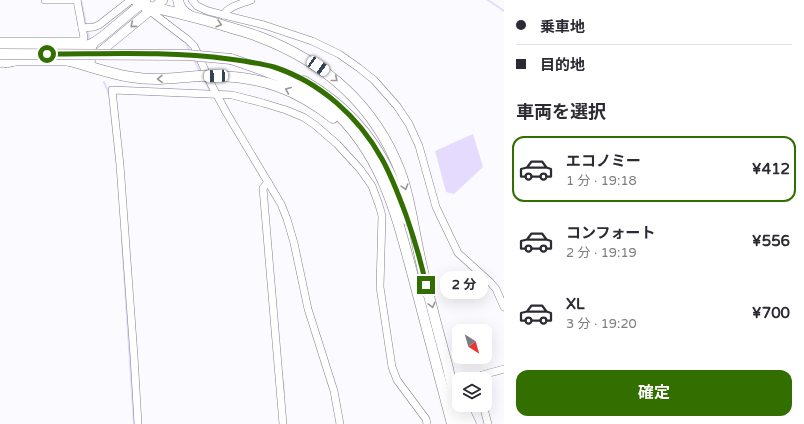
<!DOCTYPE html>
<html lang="ja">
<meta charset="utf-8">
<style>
body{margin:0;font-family:"Varela Round","Noto Sans JP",sans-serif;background:#f7f7f7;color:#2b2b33;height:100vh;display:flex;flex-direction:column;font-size:15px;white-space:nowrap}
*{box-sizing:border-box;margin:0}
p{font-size:13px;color:#7c7c81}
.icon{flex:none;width:22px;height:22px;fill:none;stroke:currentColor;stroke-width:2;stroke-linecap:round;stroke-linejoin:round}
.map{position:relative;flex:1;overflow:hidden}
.sheet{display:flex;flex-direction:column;background:#fff;width:300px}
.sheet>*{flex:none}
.top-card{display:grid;align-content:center;height:88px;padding:0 12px;background:#fff}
.needle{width:26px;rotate:143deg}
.tools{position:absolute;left:452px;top:324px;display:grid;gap:8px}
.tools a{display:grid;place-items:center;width:40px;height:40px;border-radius:8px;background:#fff;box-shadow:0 4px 16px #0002;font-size:20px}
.end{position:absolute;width:18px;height:18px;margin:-9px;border:5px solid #326e00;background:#fff;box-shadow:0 0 0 2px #fff}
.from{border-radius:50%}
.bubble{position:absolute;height:28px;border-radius:12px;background:#fff;box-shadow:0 4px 16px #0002;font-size:13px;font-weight:700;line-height:28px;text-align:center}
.car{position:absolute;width:12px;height:24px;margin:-12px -6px;border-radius:5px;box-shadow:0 0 3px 1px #0007;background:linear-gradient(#fff 24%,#345 0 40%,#fff 0 76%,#345 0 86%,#fff 0)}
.top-card b{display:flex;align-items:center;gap:14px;height:38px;font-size:15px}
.top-card b+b{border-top:1px solid #e1e1e2}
.top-card i{width:10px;height:10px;background:#2b2b33}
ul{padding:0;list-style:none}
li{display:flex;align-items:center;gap:12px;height:66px;margin:0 8px 6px;padding:0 4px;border:2px solid transparent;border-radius:12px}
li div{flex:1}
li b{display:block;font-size:15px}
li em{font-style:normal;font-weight:700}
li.active{border-color:#326e00}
li>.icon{width:36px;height:36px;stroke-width:1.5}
h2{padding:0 12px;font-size:18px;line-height:48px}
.primary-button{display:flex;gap:8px;margin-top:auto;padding:8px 12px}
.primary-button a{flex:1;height:46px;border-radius:12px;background:#326e00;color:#fff;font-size:16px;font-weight:700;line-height:46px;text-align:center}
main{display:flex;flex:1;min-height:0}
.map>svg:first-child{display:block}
</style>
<main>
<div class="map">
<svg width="504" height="424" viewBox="0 0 504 424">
<rect width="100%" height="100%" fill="#fbfafe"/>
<polygon fill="#e5dbfe" points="473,134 483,167 454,194 446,192 435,151"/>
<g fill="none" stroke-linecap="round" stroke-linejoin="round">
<g stroke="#e5dbfe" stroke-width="2">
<polyline points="81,0 89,38"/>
<polyline points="488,0 504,11"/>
<polyline points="154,18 186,43 190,52"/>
<polyline points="194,59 200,72"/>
<polyline points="204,79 211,93"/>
<polyline points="104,82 110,96"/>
<polyline points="122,240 134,424"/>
<polyline points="283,381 284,393"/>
</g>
<defs>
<g id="minor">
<polyline points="45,0 77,0"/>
<polyline points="132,0 150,11 188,40 194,46 197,52 211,84 226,112 281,204 287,219 294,243 308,309 334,391 340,424"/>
<polyline points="192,0 197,6 208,11 264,25 312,41 339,54 359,68 374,80 397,106 409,124 419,146 436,207 458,253 490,282 496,289 504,307"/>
<path d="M223,15C229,6 241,4 251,0"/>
<polyline points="82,28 94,27 99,25 131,0"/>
<polyline points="0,41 81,41 84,38 77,0"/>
<polyline points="268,182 263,188 283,424"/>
<polyline points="479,379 482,375 504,369"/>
<polyline points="483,405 488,424"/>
<polyline points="138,424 134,356 120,165 112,90 232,95 263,103 286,110 303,117 315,125 337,144 360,169 372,186 379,205 382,216 380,287 392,367 397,380 426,419 427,424"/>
</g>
<g id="major">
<polyline points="7,46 13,47 75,48 87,45 93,43 104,35 146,0"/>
<polyline points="7,63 13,61 69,61 84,60 100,52 163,0"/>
</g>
<g id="highway">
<path d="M178,0C179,7 183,12 189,15"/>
<path d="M140,5C168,10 195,17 222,25C234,29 246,32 257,36C324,61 374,104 400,171C410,197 413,226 419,253C427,292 438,330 448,368C452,387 456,405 461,424"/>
<polyline points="0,47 13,47"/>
<path d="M231,59C267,71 302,83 331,108C383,154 397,217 414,280C427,328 439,376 452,424"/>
<path d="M69,61C90,66 110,74 131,77C154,81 176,78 199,76"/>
<path d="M90,61C87,54 90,49 93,43"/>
<polyline points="0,62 13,61"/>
<path d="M216,76C263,77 296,89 333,118"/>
<path d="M304,81C341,102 372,134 390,174C397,189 402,204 407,220"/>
<polyline points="462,405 471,424"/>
</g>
</defs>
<use href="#minor" stroke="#837e8f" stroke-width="8"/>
<use href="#major" stroke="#837e8f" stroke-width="10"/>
<use href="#highway" stroke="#837e8f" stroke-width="11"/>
<use href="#minor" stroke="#fff" stroke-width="7"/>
<use href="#major" stroke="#fff" stroke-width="9"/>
<use href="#highway" stroke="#fff" stroke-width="10"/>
<defs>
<g id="highway-bridge">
<polyline points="0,54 188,55 231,59"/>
<polyline points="199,76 216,76"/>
</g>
</defs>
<use href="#highway-bridge" stroke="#837e8f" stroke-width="11" stroke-linecap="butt"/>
<use href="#highway-bridge" stroke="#fff" stroke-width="10"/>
</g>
<defs><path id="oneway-chevron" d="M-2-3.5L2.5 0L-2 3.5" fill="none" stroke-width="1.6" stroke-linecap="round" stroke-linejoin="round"/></defs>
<g stroke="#979699">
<use href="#oneway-chevron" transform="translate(219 24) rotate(16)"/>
<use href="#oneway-chevron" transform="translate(133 25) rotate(140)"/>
<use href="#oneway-chevron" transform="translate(160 79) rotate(178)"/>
<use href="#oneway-chevron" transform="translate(335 79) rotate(39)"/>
<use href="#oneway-chevron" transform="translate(288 90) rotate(-157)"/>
<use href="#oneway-chevron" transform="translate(405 187) rotate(73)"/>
<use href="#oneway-chevron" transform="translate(432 305) rotate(76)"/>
</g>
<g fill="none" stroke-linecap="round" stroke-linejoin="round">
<path stroke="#326e00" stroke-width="5" d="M47,54C107,54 170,51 229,59C244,61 259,63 274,67C320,82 359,117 382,159C392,177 399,196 406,215C414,238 421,261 426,285"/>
</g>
</svg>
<div class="tools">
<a><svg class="needle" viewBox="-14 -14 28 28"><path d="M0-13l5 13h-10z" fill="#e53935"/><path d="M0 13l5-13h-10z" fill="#7c7c81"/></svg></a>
<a><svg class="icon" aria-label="layers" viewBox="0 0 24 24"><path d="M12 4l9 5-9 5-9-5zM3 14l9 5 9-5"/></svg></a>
</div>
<i class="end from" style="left:47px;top:54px"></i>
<i class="end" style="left:426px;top:285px"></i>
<div class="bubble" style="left:440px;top:271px;width:48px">2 分</div>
<i class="car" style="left:318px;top:66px;rotate:124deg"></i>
<i class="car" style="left:216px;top:76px;rotate:268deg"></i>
</div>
<section class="sheet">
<div class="top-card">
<b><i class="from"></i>乗車地</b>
<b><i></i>目的地</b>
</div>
<h2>車両を選択</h2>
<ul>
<li class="active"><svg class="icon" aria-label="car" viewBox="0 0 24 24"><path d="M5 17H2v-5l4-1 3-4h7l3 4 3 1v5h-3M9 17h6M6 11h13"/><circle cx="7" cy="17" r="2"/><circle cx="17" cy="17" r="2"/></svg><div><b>エコノミー</b><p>1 分 · 19:18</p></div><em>¥412</em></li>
<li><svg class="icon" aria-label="car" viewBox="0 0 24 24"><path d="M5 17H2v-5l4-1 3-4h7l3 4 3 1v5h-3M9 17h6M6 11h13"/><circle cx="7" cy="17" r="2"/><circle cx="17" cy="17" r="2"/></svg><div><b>コンフォート</b><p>2 分 · 19:19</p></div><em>¥556</em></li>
<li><svg class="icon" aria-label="car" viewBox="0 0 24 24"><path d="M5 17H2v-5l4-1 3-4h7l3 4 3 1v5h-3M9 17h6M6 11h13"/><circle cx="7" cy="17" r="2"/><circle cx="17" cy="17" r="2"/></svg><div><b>XL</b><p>3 分 · 19:20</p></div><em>¥700</em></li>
</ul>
<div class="primary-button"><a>確定</a></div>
</section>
</main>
